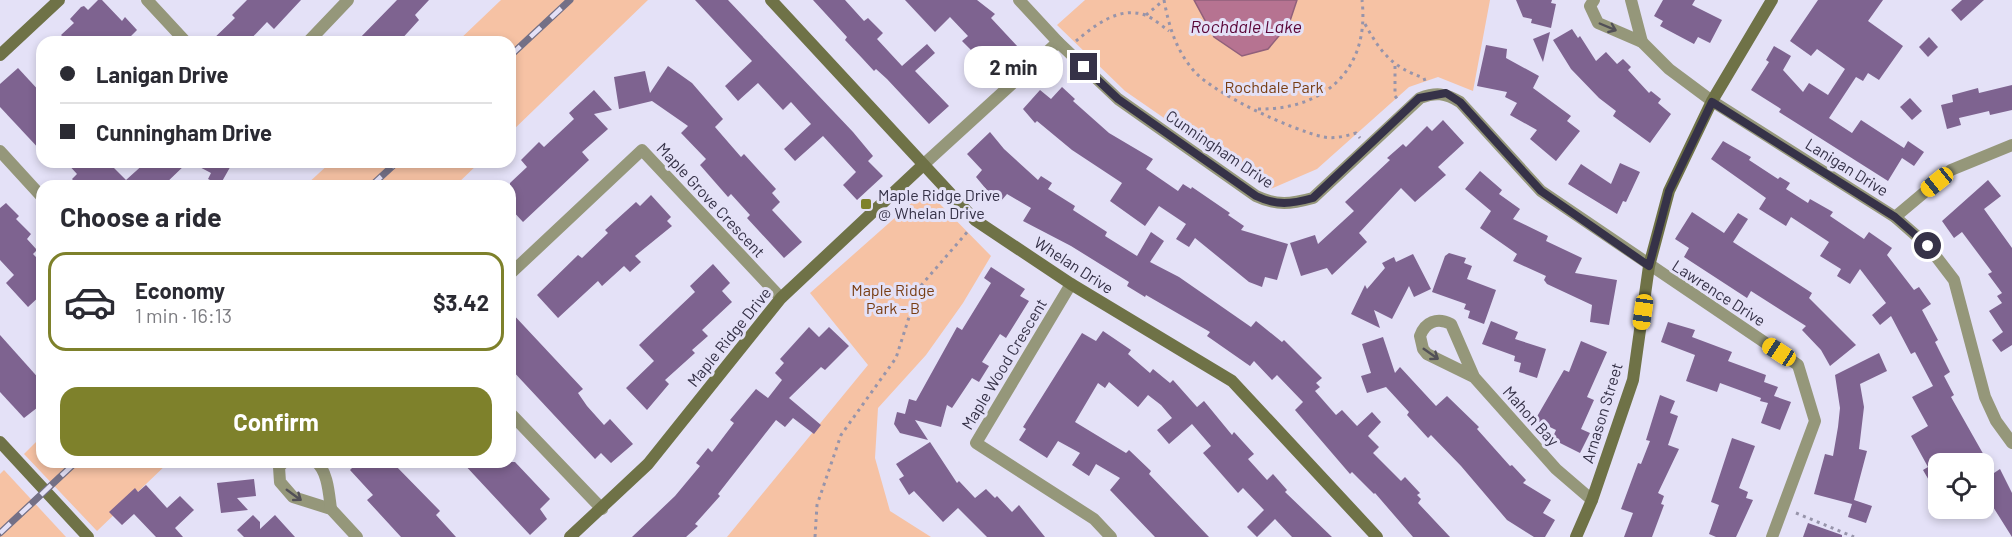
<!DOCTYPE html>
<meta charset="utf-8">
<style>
body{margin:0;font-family:Barlow,sans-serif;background:#f2f2f3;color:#2b2b33;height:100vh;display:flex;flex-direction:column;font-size:22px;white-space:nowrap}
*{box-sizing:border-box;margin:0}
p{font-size:20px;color:#7c7c81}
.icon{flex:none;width:33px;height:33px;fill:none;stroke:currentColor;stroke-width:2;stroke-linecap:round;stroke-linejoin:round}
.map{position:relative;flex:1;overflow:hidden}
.side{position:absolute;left:36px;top:180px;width:480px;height:288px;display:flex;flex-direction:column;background:#fff;border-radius:18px;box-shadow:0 3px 9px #0003}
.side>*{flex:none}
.guide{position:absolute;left:36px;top:36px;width:480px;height:132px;border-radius:18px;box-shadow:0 3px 9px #0003;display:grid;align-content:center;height:132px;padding:0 24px;background:#fff}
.controls{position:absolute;left:1928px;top:453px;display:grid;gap:12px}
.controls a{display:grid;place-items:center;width:66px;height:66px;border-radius:12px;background:#fff;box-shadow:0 3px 9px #0003;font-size:30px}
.end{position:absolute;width:27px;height:27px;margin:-14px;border:8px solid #363248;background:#fff;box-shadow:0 0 0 3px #fff}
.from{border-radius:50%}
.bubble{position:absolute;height:42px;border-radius:18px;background:#fff;box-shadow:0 3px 9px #0003;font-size:20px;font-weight:700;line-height:42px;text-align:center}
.car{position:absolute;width:18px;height:36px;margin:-18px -9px;border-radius:8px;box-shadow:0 0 4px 2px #0007;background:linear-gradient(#f5c518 24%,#345 0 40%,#f5c518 0 76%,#345 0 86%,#f5c518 0)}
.guide b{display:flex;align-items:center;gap:21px;height:57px;font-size:22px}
.guide b+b{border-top:2px solid #e1e1e2}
.guide i{width:15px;height:15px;background:#2b2b33}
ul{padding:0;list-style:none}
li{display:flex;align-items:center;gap:18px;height:99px;margin:0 12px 9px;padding:0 12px;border:3px solid transparent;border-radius:18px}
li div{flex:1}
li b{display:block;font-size:22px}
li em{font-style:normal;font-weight:700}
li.active{border-color:#7e812b}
li>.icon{width:54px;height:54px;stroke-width:1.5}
h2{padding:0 24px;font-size:27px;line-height:72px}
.cta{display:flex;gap:12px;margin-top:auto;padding:12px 24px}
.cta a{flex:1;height:69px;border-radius:18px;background:#7e812b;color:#fff;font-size:24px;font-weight:700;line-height:69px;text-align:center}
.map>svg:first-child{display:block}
</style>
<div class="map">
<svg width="2012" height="537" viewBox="0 0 2012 537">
<rect width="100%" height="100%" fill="#e4e1f7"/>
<g fill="#f6c2a4">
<polygon points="501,0 648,0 510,133 510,42 457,42"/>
<polygon points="1085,0 1490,0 1473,91 1438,77 1409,87 1317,169 1268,190 1125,91 1057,25"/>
<polygon points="331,162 480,162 455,186 305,186"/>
<polygon points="934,198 991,256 963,303 926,355 878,408 875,458 890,511 931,537 727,537 868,365 810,293 915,200"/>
<polygon points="42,436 42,462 169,462 97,531 24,454"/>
<polygon points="4,470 66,537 0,537 0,474"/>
</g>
<polygon fill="#b67391" stroke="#90607b" stroke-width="1.5" points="1194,0 1297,0 1289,24 1268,49 1242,56 1214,37"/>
<g fill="#7e6390">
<polygon points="98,0 102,0 122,21 125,17 137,30 131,36 136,42 68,42 61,35 74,23 70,19 81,7 84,6 88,10"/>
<polygon points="247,0 301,0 274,29 267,22 248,42 210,42 235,18 232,15"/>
<polygon points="397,0 429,0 415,15 419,20 399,42 356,42"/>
<polygon points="695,0 728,0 853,132 873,156 868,161 883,176 857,200 843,185 856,172 823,136 795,161 784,149 811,124 791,102 783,110 758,83 738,101 725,86 752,61"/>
<polygon points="813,0 845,0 864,21 868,18 883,33 877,39 902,66 927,44 935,53 915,71 949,106 929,124 887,79 876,69 874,71 862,58 845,40 847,37"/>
<polygon points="905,0 977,0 995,14 991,18 1019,48 995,68 979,51 976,55 962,41 968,36 950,17 935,32"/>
<polygon points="1516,0 1552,0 1551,3 1556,4 1551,28 1531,23 1532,19 1523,17"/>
<polygon points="1663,0 1695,0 1692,5 1722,20 1710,43 1698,37 1694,44 1660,26 1663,21 1654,16"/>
<polygon points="1818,0 1883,0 1868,21 1903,46 1879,80 1868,73 1863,81 1856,77 1829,118 1852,133 1861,120 1904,148 1908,141 1924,152 1914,166 1902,158 1888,181 1779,112 1781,109 1751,90 1769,62 1766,60 1774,46 1791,56 1783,70 1803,92 1809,83 1828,95 1845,69 1817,49 1811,56 1790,41"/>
<polygon points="1962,0 1984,0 1961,21 1951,10"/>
<polygon points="1572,29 1578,38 1580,36 1596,61 1606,52 1617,64 1623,59 1631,67 1628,70 1649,93 1651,91 1661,99 1658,103 1671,114 1650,143 1613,116 1616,111 1599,98 1571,69 1553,40"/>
<polygon points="1550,32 1543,62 1533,39"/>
<polygon points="1929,37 1938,47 1928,57 1919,47"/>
<polygon points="1486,45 1507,49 1506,58 1539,76 1533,88 1571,116 1567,121 1580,131 1556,161 1530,139 1537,130 1510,115 1517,103 1505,97 1507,92 1477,86"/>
<polygon points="668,66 692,83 723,119 715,127 741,157 744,154 776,189 772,193 780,202 772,210 802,242 784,258 747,218 750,215 731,194 728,197 700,165 706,159 681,133 688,126 652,101 619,109 614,77 645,71 650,93"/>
<polygon points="18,68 42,94 42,152 0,107 0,84"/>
<polygon points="2012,85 2012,110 1990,115 1989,111 1959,118 1961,125 1947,129 1941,105 1953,102 1952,95 1978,88 1979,93"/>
<polygon points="1062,87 1075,99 1073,101 1109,133 1153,159 1146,169 1178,191 1183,184 1191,189 1192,187 1230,213 1228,215 1244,226 1241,230 1288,244 1277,280 1265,277 1262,287 1249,282 1195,238 1189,247 1176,239 1186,224 1159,206 1145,226 1110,201 1122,183 1072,150 1037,121 1035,123 1023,109 1040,90 1051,99"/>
<polygon points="594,90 612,110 594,114 608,129 582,152 589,160 523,222 510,208 510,183 527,167 521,160 539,142 544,147 574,119 569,113"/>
<polygon points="1910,98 1922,111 1912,120 1900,107"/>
<polygon points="1443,120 1464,143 1438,167 1446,175 1415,202 1401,188 1359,233 1367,242 1332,275 1327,268 1301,276 1290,243 1315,235 1318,244 1354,211 1345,202 1390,160 1387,158 1403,144 1406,147 1427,126 1432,131"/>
<polygon points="990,132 1004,149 1038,180 1041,176 1052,183 1048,189 1075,206 1073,210 1107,232 1105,236 1137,256 1151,232 1164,241 1150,262 1179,277 1251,327 1256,321 1282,342 1284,340 1322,378 1316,383 1320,387 1315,391 1336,415 1342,410 1357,426 1372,412 1381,422 1368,436 1379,447 1373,453 1401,481 1405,477 1420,493 1417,495 1421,499 1418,503 1450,537 1413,537 1375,493 1374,494 1352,472 1350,474 1295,410 1303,402 1277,375 1272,380 1254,361 1250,366 1207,336 1210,332 1146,295 1145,297 1127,286 1129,282 1071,246 1023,221 1031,208 1007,194 1001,201 986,189 976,177 982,170 967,154"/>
<polygon points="1723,141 1751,157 1749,160 1778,179 1780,177 1790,183 1786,189 1808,203 1810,199 1833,212 1830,216 1864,239 1869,232 1892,248 1887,255 1914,290 1919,287 1931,304 1922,310 1938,340 1935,342 1950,372 1944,376 1954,395 1951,397 1994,473 2000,469 2012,493 2012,537 1983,491 1983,464 1938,464 1938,496 1923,470 1928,467 1911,436 1928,426 1912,397 1933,386 1915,352 1911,354 1891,316 1880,325 1872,315 1886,303 1860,269 1850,284 1837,276 1841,269 1820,256 1829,242 1791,217 1786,226 1759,209 1766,198 1711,159"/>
<polygon points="66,162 108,162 126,180 146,162 188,162 163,186 78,186 72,179 77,174"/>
<polygon points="190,162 233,162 220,185 208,179 211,173"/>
<polygon points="1620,163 1640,172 1626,202 1623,201 1617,214 1568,184 1581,164 1611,184"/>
<polygon points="1480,171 1502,190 1499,194 1520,209 1513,219 1548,236 1546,241 1582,258 1575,273 1617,280 1609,325 1590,322 1592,305 1547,284 1544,280 1546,276 1513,261 1517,254 1480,228 1491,211 1465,189"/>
<polygon points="1988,180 2001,196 1984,209 2012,248 2012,345 2001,352 1992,340 2003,332 1989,311 2002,303 1997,296 2002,293 1988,274 1992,272 1962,232 1954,238 1942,221"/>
<polygon points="651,195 671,217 667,221 672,226 635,256 641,262 630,272 624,266 602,286 598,281 558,318 537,295 578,255 582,258 608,233 605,230 636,202 640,206"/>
<polygon points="6,203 19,216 16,219 31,234 27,239 37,250 33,254 42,263 42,294 28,307 6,283 14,275 0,260 0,208"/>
<polygon points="1692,212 1724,233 1738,213 1748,219 1733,242 1812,293 1809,298 1856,345 1830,366 1821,350 1802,330 1806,326 1751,291 1747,298 1684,257 1689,248 1675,239"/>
<polygon points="1449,253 1466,258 1464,263 1472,266 1467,279 1496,290 1484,324 1468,318 1470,311 1464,309 1466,304 1432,292 1445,256"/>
<polygon points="1413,254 1431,289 1414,297 1409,286 1392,319 1374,310 1380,328 1351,314 1365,285 1367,289 1385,268 1382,263 1394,257 1396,262"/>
<polygon points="713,264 730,283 722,291 732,302 702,330 708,336 692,350 695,353 665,380 669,384 647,410 626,388 654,361 639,345 695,292 690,286"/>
<polygon points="991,267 1025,289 1020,296 1029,301 1006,338 1000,334 982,362 989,366 979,382 972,378 952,408 947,405 941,427 915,420 928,440 900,433 894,424 897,412 905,414 909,399 916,401 957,327 962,330 991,283 984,278"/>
<polygon points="510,311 583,389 578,393 587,406 604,425 610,419 633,444 611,463 601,453 595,459 510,368"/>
<polygon points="1491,321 1518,332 1515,339 1546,349 1537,378 1519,372 1521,363 1514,361 1515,356 1482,344"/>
<polygon points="1668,322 1695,330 1692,337 1732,352 1728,361 1766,375 1764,382 1778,387 1774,396 1791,402 1780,430 1761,423 1768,403 1760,401 1761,398 1720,383 1717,392 1686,381 1695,355 1661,342"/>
<polygon points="809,327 819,337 829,327 849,346 825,370 821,367 789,398 821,425 814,434 793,418 785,427 776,420 718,494 720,496 695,524 698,526 686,537 632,537 675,496 700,466 696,463 708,448 712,452 734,423 730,420 756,389 768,398 782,380 775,373 784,363 780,359"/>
<polygon points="1103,331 1131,350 1128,354 1150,373 1153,369 1170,383 1173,380 1197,407 1204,401 1232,435 1234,432 1254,454 1248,459 1267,480 1273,474 1287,490 1285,492 1332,537 1292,537 1275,519 1257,537 1247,527 1264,510 1243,488 1238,493 1203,453 1211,446 1192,424 1169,444 1157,430 1172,418 1161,405 1148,395 1138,407 1109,382 1105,388 1098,383 1075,422 1126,453 1129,450 1151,471 1149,474 1209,537 1155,537 1110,490 1120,478 1096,464 1089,476 1072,465 1080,453 1058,441 1047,458 1019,440 1026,429 1023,427 1082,333 1096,341"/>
<polygon points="0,335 42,382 42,404 24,418 0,392"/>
<polygon points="1383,337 1395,373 1400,367 1436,406 1447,396 1479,427 1477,429 1510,466 1512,465 1526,480 1523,483 1551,500 1543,513 1555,520 1545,537 1534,537 1507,520 1461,466 1431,435 1428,438 1407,415 1409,412 1386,387 1367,393 1361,376 1371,373 1362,344"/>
<polygon points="1581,341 1607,352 1587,397 1594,400 1581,429 1590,433 1580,453 1552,439 1556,430 1535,420 1564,370 1569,372"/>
<polygon points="1879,353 1887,371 1860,384 1864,407 1859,449 1867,451 1854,500 1872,506 1866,523 1848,517 1852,504 1814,494 1825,454 1833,456 1838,427 1840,408 1835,375"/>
<polygon points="1660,395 1675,401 1670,413 1678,416 1668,445 1679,449 1658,493 1664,496 1661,504 1664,505 1652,537 1624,537 1633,513 1621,509 1638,463 1641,464 1650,441 1646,440"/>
<polygon points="1732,438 1755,446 1739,488 1748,492 1746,498 1753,500 1736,537 1716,537 1709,534 1719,505 1711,502"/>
<polygon points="930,442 957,483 959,481 975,498 986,489 995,498 997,496 1012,512 1019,505 1045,537 987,537 958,508 943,522 914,491 909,495 899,479 904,476 896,464"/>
<polygon points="358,462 392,462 440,511 436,515 456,537 401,537 367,500 373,495 350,470"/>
<polygon points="462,462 515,462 550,499 540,509 547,519 530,535"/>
<polygon points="254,479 256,496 237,498 248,510 221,513 217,483"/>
<polygon points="146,485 167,508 180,496 194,510 175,528 183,537 156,537 134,514 122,525 109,512 135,488 138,492"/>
<polygon points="253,515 260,522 260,529 275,515 295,537 244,537 237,530"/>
<polygon points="1808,523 1842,535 1842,537 1803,537"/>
</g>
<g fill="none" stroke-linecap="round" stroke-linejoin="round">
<g stroke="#9794aa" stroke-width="3" stroke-dasharray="3 4.5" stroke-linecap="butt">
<path d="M1164,0C1169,27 1176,50 1194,71C1214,94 1294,131 1324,137C1335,139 1346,136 1356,133L1360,138"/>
<polyline points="1146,15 1164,0"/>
<path d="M1365,24C1381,53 1392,67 1424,78L1426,84"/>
<path d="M1076,41C1095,25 1119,6 1145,15C1153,18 1162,26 1169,31"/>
<polyline points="1395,66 1395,96 1399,101"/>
<path d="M1258,109C1325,110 1370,69 1362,0"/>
<polyline points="1796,513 1854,537"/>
<polyline points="815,537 817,505 841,435 896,358 918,289 969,230"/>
</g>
<g stroke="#95977a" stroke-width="12">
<polyline points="147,0 186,42"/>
<path d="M1019,0L1058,42L1118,99L1256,196C1277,206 1291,204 1313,198L1420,98C1436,92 1445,93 1460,102L1541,191L1798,365L1815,421L1772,537"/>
<polyline points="1594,0 1590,6 1598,23 1642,42 1669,69 1712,101 1895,217 1928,246 1954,280 1985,397 1996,421 2012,443"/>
<polyline points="1631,0 1642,42"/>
<polyline points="308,42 348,0"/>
<polyline points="0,151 42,197"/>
<polyline points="923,165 1058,42"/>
<polyline points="1895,217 1951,170 2012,145"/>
<polyline points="510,274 642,150 781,298"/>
<polyline points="1071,284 976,443 1094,519 1111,537"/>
<path d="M1474,377L1427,354L1423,349L1420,336C1425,322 1437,317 1451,324L1474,377L1556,469L1592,500"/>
<polyline points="510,413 602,509"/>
<polyline points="284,462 279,467 280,482 293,497 331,509 357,537"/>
<path d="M316,462C328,471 329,495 331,509"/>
</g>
<g stroke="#6f7247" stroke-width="12">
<polyline points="771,0 975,220 1071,284 1232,381 1377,537"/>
<polyline points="0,55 59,0"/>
<polyline points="0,442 88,537"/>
<polyline points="570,537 648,464 781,298 923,165"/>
<polyline points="1576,537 1592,500 1633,380 1649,266 1669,191 1712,101 1772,0"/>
</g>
<defs>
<g id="rail">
<polyline points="510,56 570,0"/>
<polyline points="371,186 397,162"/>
<polyline points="0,533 76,462"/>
</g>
</defs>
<use href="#rail" stroke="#747086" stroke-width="7"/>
<use href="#rail" stroke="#e4e1f7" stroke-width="4.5" stroke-dasharray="14" stroke-linecap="butt"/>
</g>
<defs><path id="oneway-shaft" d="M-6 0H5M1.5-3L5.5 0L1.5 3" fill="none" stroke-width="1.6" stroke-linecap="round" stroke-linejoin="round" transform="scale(1.5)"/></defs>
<g stroke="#525057">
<use href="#oneway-shaft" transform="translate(1608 27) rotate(23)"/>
<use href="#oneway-shaft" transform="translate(1431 354) rotate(35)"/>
<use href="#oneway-shaft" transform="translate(294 495) rotate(36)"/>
</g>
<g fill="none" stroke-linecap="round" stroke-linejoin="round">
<path stroke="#363248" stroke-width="8" d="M1084,67L1118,99L1256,196C1277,206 1291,204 1313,198L1419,98L1446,93L1460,102L1541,191L1649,266L1669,191L1712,102L1895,217L1928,246"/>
</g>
<rect fill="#7e812b" stroke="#e4e1f7" stroke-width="2" x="860" y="198" width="12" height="12" rx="3"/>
<g text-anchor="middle" stroke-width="6" stroke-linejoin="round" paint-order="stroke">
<g font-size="16" fill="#783d13" stroke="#e4e1f7">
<text x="1274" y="93">Rochdale Park</text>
<text x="893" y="296">Maple Ridge<tspan x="893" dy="18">Park - B</tspan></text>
</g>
<g font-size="16" fill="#363248" stroke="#e4e1f7">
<text transform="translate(1220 149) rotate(34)" y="6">Cunningham Drive</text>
<text transform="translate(1847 167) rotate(32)" y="6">Lanigan Drive</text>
<text transform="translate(711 200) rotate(47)" y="6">Maple Grove Crescent</text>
<text transform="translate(1074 265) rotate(33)" y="6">Whelan Drive</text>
<text transform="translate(1719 293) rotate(33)" y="6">Lawrence Drive</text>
<text transform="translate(729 337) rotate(-51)" y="6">Maple Ridge Drive</text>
<text transform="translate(1004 364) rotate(-59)" y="6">Maple Wood Crescent</text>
<text transform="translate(1602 413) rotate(-73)" y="6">Arnason Street</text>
<text transform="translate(1531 416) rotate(48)" y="6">Mahon Bay</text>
</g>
<g font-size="16" fill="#363248" stroke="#e4e1f7" text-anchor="start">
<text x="878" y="201">Maple Ridge Drive<tspan x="878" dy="18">@ Whelan Drive</tspan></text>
</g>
<g font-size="18" font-style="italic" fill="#5a0638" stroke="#e4e1f7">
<text x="1246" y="33">Rochdale Lake</text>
</g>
</g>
</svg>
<div class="controls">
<a><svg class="icon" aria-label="locate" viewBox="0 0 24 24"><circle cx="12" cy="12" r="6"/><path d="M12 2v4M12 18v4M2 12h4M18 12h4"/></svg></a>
</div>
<i class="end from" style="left:1928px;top:246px"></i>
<i class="end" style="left:1084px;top:67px"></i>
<div class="bubble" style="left:964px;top:46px;width:99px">2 min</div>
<i class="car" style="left:1937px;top:182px;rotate:231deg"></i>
<i class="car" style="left:1643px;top:312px;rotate:188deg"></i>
<i class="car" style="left:1779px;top:352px;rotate:303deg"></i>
<div class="guide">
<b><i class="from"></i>Lanigan Drive</b>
<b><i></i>Cunningham Drive</b>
</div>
<section class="side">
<h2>Choose a ride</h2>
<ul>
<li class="active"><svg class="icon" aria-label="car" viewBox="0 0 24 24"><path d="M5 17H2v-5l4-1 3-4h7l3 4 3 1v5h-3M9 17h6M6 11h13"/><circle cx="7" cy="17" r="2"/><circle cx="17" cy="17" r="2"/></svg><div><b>Economy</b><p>1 min · 16:13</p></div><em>$3.42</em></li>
</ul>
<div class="cta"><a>Confirm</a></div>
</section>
</div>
